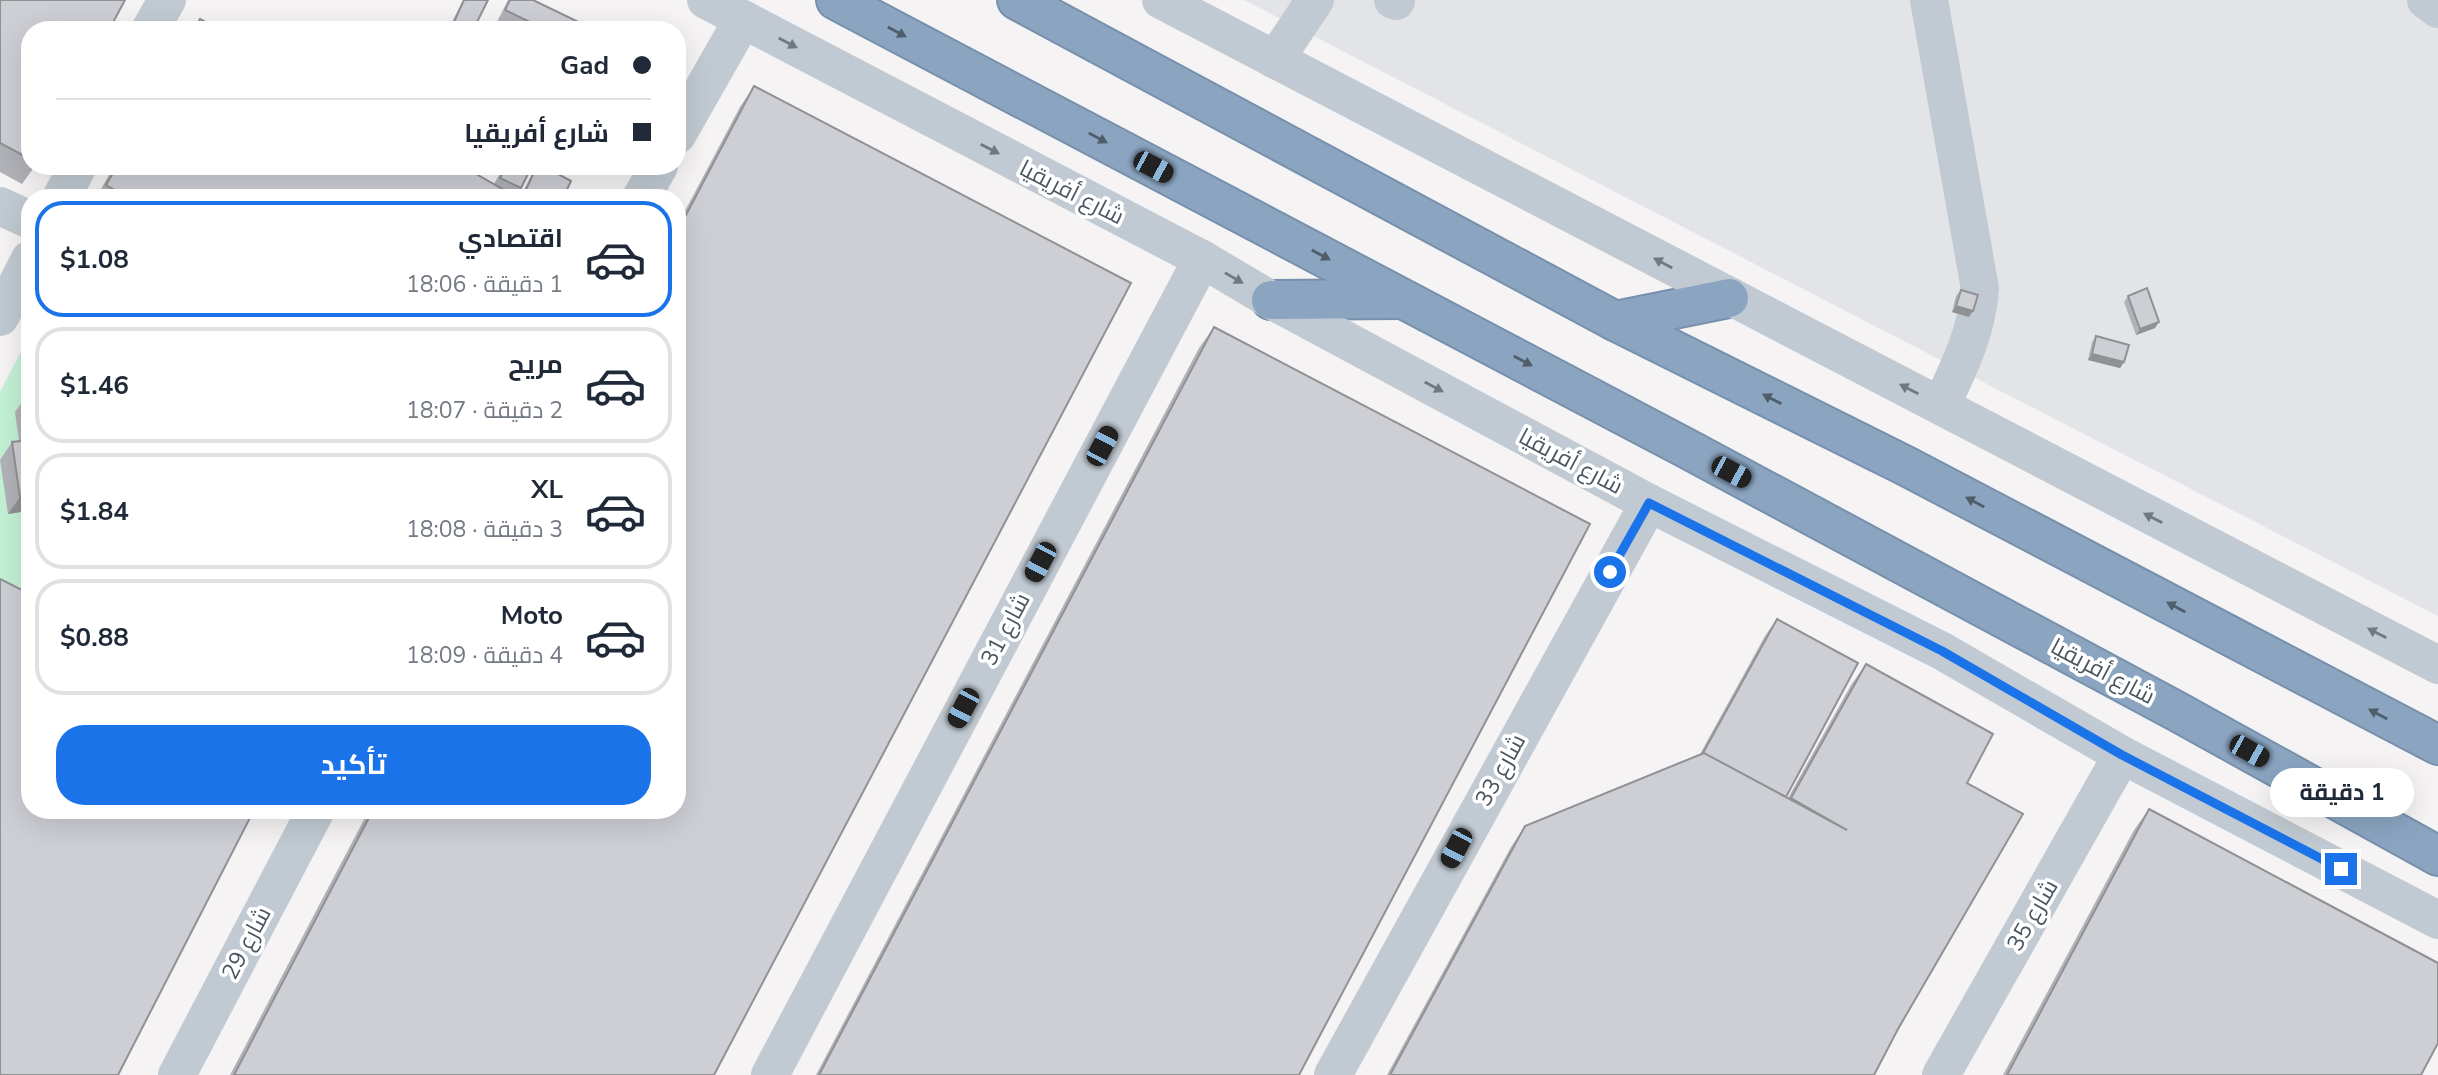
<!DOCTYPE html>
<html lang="ar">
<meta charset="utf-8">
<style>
body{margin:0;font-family:"Nunito Sans",Cairo,sans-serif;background:#f2f2f3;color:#1f2937;direction:rtl;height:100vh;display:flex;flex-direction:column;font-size:26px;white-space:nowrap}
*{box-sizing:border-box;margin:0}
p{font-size:23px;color:#747a83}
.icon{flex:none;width:38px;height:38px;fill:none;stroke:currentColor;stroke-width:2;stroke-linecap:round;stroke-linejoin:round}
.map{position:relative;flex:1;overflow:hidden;direction:ltr}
.side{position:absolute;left:21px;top:189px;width:665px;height:630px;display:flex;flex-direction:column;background:#fff;border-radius:28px;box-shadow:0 7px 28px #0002;direction:rtl}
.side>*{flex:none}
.guide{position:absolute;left:21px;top:21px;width:665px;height:154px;border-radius:28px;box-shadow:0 7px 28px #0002;direction:rtl;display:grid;align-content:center;height:154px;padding:0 35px;background:#fff}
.end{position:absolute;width:32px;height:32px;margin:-16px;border:9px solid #1a73e8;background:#fff;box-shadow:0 0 0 4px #fff}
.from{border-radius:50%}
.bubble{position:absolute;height:49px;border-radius:24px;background:#fff;box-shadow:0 7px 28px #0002;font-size:23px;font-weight:700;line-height:49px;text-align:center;direction:rtl}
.car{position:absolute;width:21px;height:42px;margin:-21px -10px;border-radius:9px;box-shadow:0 0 5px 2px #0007;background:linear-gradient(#222 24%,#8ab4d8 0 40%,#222 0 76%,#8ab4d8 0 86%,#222 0)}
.guide b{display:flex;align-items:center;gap:24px;height:66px;font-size:26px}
.guide b+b{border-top:2px solid #e0e1e3}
.guide i{width:18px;height:18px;background:#1f2937}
ul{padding:12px 0 0;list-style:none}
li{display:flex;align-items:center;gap:21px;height:116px;margin:0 14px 10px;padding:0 21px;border:4px solid #e0e1e3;border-radius:28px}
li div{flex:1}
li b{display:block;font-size:26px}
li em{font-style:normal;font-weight:700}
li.on{border-color:#1a73e8}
li>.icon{width:63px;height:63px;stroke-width:1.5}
.action{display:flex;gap:14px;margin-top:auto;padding:14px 35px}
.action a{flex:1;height:80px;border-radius:28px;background:#1a73e8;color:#fff;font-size:28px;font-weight:700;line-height:80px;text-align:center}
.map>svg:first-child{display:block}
</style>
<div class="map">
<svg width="2438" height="1075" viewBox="0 0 2438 1075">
<rect width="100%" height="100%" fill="#f5f3f3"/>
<polygon fill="#e2e4e7" points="1244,0 2438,0 2438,616 1985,383"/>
<polygon fill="#c3f1d5" points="30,334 30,607 0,592 0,392"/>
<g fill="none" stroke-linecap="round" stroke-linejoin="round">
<defs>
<g id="highway">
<polyline points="836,0 1684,447 2178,712 2438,856"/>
<polyline points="1017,0 1615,321 1906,466 2438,745"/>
<polyline points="1271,300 1399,299"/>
<polyline points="1615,321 1729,298"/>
</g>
</defs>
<use href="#highway" stroke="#7690ad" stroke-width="42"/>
<g stroke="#c1cad2" stroke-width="38">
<polyline points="706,0 1202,259 1271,300 1649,503 1942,651 2122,755 2438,920"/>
<polyline points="1161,0 2438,665"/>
<polyline points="1393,0 1396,1"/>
<path d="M1929,0L1980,289C1977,332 1959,367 1941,406"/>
<polyline points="2426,0 2438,9"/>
<polyline points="150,30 167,0"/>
<polyline points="1275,60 1315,0"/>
<polyline points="677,135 743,19"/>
<polyline points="61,198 78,166"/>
<polyline points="641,198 659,166"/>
<polyline points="0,206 30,220"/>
<polyline points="0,317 30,259"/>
<polyline points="177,1075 316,810"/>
<polyline points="770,1075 1202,259"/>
<polyline points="1333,1075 1649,503"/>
<polyline points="1941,1075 2122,755"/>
</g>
<use href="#highway" stroke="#8ba5c1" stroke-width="38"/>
</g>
<g fill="#b0b2b7">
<polygon points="0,0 30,30 30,166 35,166 22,184 0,172"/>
<polygon points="463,0 488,0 473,30 453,30 449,28"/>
<polygon points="508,0 533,0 595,30 513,30 497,22"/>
<polygon points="754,86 714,1075 230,1075 369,810 677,810 677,226 740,107"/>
<polygon points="114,166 462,166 494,184 503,168 500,166 532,166 521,188 515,196 518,198 96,198"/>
<polygon points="536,166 563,198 520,198"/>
<polygon points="1961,290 1969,317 1952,312 1956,296"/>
<polygon points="2128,296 2155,328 2136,335 2124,302"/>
<polygon points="1214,327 1299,1075 816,1075 1199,348"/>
<polygon points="2096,336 2124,362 2120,368 2088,360 2092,342"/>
<polygon points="27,395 30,395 30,528 27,511 8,514 0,460 12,442 19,441 15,412"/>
<polygon points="1777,619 1786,797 1788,798 1851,685 1866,664 1967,783 1898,1029 1874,1075 1387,1075 1511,847 1525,826 1700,754 1765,636"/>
<polygon points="2149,809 2421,1075 2003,1075 2134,830"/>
</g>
<g fill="#909195">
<polygon points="1956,306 1973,311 1969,317 1952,312"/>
<polygon points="2159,322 2155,328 2136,335 2140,329"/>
<polygon points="2092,354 2124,362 2120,368 2088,360"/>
<polygon points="30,495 30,508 27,511 8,514 20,497"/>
</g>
<g fill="#cdcfd5" stroke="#909195" stroke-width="2">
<polygon points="0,0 125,0 109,30 30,30 30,159 0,143"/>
<polygon points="464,0 488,0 473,30 469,30 454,22"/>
<polygon points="510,0 533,0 595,30 531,30 534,24 505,10"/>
<polygon points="200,19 220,30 194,30"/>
<polygon points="754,86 1131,283 714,1075 234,1075 373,810 677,810 677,232"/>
<polygon points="117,166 462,166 518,198 128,198 106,185"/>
<polygon points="506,166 532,166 521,188 500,178"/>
<polygon points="537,166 543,166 571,181 563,198 522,198"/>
<polygon points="2147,288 2159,322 2140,329 2128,296"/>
<polygon points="1961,290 1978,295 1973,311 1956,306"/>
<polygon points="1214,327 1590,524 1299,1075 819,1075"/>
<polygon points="2096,336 2129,345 2124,362 2092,354"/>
<polygon points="27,395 30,395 30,417"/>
<polygon points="30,440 30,495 20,497 12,442"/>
<polygon points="0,579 30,594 30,810 254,810 118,1075 0,1075"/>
<polygon points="1777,619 1858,663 1786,797 1703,753"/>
<polygon points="1866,664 1993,734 1967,783 2023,814 1898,1029 1874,1075 1390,1075 1525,826 1704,753 1847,830 1791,798"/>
<polygon points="2149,809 2438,963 2438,1043 2421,1075 2007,1075"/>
</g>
<defs><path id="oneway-solid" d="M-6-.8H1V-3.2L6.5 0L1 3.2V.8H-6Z" transform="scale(1.75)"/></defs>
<g fill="#505e6b">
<use href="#oneway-solid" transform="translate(897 32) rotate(28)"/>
<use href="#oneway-solid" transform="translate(1098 138) rotate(28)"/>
<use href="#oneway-solid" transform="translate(1321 255) rotate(28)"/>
<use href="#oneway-solid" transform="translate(1523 361) rotate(28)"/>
<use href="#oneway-solid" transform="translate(1772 399) rotate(-153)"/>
<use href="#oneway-solid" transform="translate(1975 502) rotate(-152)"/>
<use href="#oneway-solid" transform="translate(2176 607) rotate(-152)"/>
<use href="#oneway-solid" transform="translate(2378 714) rotate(-152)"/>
</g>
<g fill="#6e7983">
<use href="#oneway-solid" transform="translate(788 43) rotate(28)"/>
<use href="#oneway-solid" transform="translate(990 149) rotate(27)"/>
<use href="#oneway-solid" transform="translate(1663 263) rotate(-152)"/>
<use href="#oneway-solid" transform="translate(1234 278) rotate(30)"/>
<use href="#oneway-solid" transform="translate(1434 387) rotate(28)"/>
<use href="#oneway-solid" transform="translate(1909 389) rotate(-153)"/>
<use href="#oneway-solid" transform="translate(2153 518) rotate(-153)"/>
<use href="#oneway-solid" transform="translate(2377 633) rotate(-153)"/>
</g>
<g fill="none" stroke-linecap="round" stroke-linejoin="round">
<polyline stroke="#1a73e8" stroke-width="9" points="1610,572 1649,503 1942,651 2122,755 2341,869"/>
</g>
<g text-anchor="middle" stroke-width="7" stroke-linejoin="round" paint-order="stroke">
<g font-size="23" fill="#4a5661" stroke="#fff">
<text transform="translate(1072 192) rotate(27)" y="8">شارع أفريقيا</text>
<text transform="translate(1571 461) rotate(28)" y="8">شارع أفريقيا</text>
<text transform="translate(1005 629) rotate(-62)" y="8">شارع 31</text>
<text transform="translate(2103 671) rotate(28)" y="8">شارع أفريقيا</text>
<text transform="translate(1500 770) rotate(-61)" y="8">شارع 33</text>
<text transform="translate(2032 915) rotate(-60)" y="8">شارع 35</text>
<text transform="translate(246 943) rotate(-62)" y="8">شارع 29</text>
</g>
</g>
</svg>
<i class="end from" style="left:1610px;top:572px"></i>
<i class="end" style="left:2341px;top:869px"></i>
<div class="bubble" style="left:2270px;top:768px;width:144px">1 دقيقة</div>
<i class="car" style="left:1153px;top:167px;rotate:118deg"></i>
<i class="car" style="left:1102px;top:446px;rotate:28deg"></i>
<i class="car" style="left:1731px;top:472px;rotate:118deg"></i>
<i class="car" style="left:1040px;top:562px;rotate:208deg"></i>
<i class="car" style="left:963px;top:708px;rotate:208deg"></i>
<i class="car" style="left:2249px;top:751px;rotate:119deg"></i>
<i class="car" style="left:1456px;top:848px;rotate:208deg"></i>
<div class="guide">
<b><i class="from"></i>Gad</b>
<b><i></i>شارع أفريقيا</b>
</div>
<section class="side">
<ul>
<li class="on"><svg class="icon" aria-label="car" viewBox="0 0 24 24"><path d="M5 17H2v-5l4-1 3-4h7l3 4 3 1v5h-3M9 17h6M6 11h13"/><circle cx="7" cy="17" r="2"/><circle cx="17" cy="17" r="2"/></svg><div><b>اقتصادي</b><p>1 دقيقة · 18:06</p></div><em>$1.08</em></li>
<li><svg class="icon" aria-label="car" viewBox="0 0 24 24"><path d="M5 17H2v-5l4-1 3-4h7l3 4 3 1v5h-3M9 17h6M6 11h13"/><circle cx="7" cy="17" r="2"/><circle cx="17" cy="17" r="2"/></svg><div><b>مريح</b><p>2 دقيقة · 18:07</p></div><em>$1.46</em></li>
<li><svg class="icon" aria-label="car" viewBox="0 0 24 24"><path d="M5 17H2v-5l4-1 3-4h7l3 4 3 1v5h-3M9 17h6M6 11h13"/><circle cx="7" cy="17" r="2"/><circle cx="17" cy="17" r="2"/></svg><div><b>XL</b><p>3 دقيقة · 18:08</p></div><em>$1.84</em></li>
<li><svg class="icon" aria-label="car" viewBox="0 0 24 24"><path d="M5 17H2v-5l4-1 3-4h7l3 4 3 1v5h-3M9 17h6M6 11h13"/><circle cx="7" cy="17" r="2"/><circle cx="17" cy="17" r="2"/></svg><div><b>Moto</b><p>4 دقيقة · 18:09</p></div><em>$0.88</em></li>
</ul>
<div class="action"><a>تأكيد</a></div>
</section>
</div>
